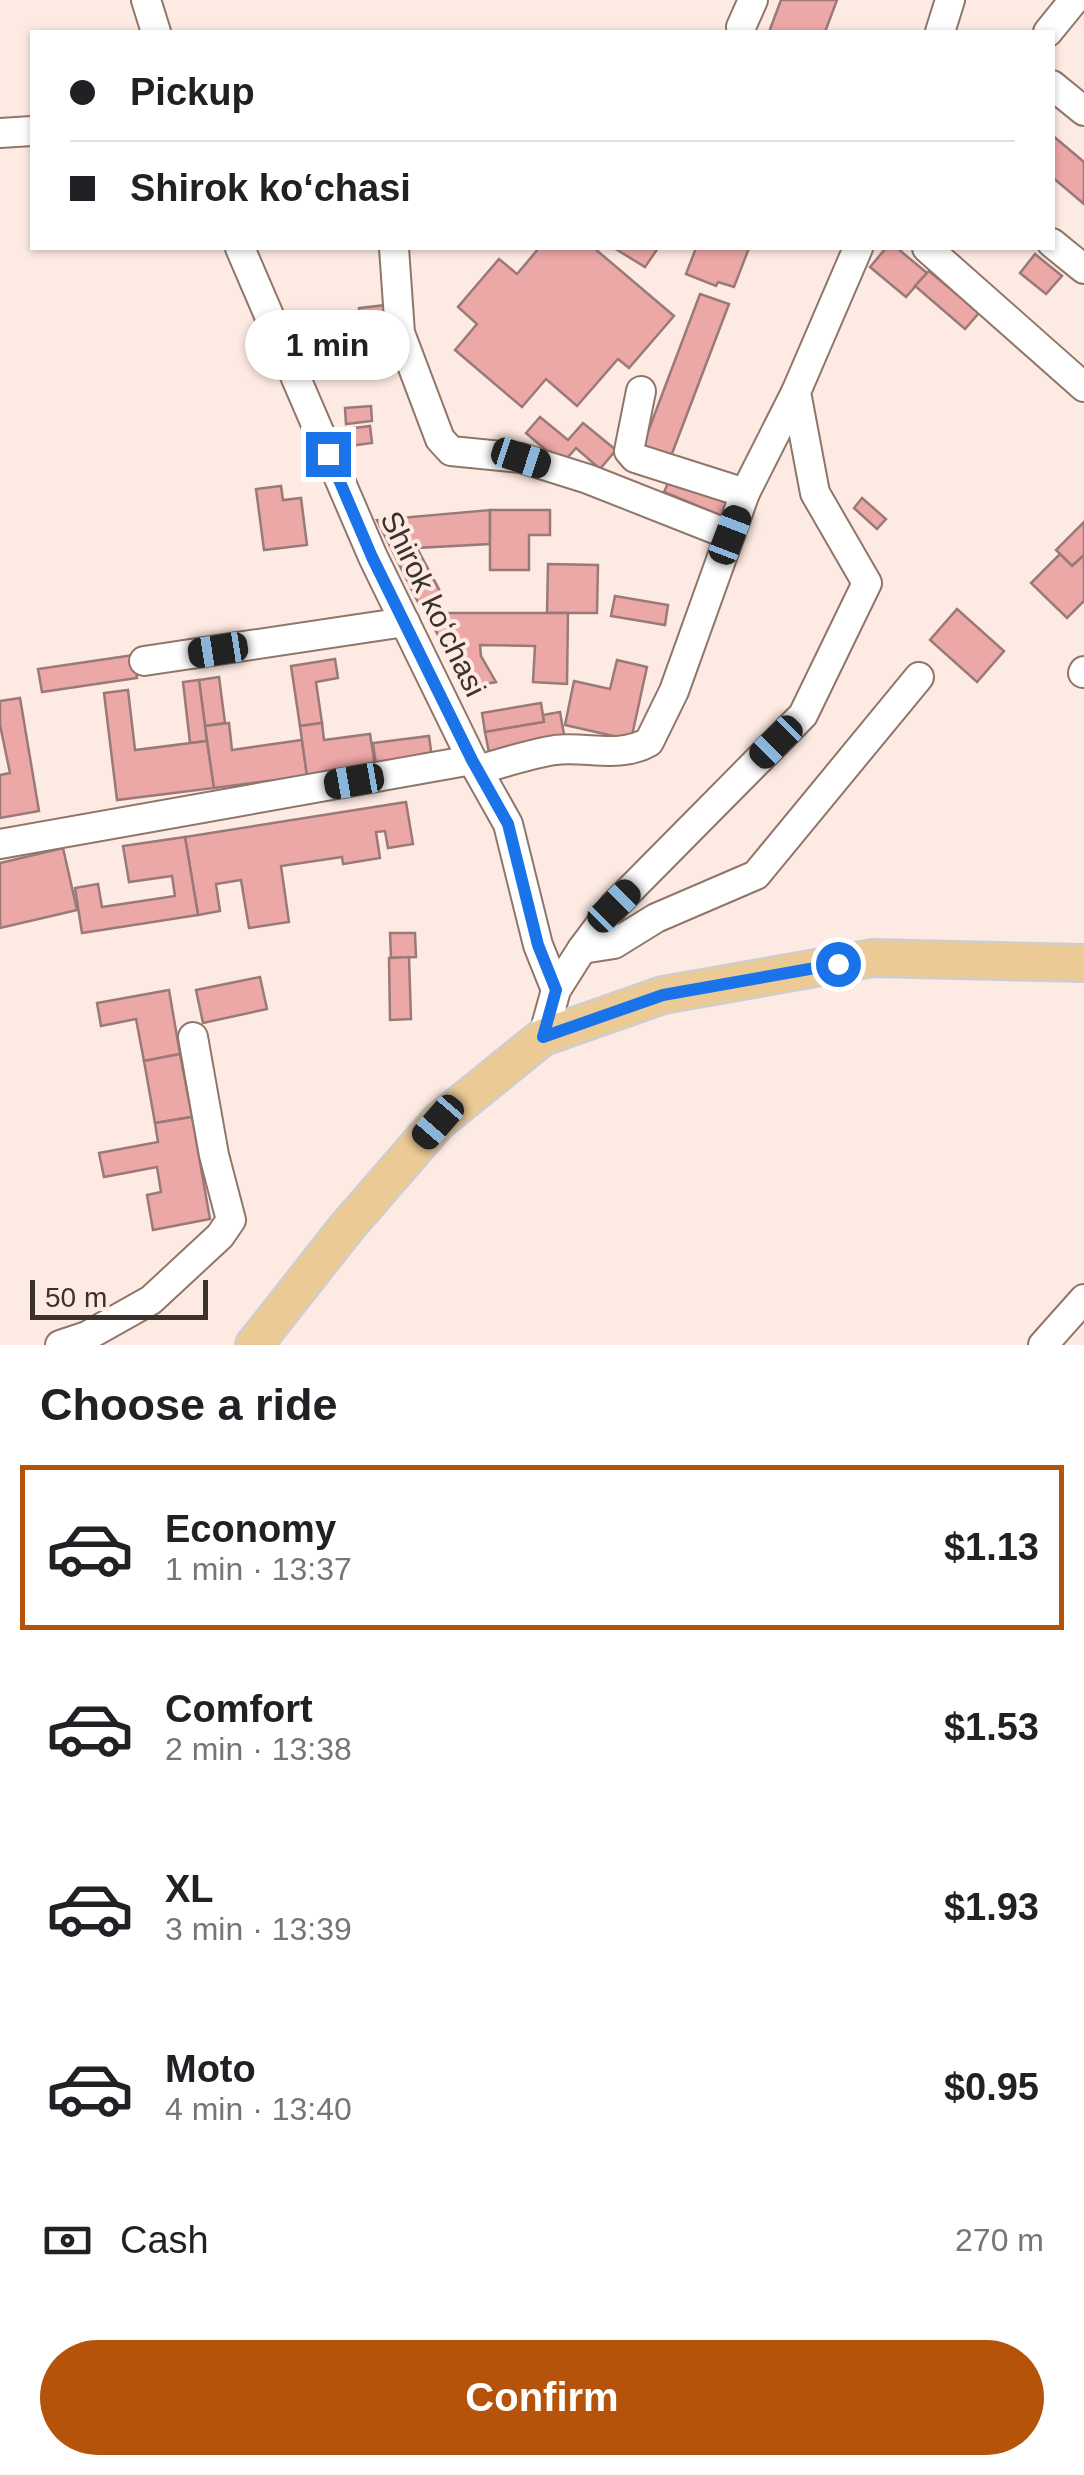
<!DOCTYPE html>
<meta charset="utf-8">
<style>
body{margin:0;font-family:Helvetica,sans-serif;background:#f2f2f2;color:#202124;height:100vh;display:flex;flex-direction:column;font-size:38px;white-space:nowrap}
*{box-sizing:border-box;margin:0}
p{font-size:32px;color:#757577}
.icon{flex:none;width:55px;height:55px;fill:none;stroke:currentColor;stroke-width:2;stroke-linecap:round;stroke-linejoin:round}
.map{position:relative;height:1345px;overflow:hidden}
.details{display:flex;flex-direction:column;background:#fff;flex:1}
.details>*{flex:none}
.guide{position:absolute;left:30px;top:30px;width:1025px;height:220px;border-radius:0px;box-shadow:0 2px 8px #0004;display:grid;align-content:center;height:220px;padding:0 40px;background:#fff}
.scale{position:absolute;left:30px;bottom:25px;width:178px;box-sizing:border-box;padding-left:10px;border:5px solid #3c312b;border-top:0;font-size:28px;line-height:35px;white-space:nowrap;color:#3c312b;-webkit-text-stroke:8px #fdebe3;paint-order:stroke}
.end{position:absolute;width:45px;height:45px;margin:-22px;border:12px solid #1a73e8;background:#fff;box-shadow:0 0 0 5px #fff}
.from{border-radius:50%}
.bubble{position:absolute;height:70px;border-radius:35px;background:#fff;box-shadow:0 2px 8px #0004;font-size:32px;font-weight:700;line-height:70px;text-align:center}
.car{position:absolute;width:30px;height:60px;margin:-30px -15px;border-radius:12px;box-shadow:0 0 8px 2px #0007;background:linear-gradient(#222 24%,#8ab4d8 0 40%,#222 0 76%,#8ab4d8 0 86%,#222 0)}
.guide b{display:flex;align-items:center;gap:35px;height:95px;font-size:38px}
.guide b+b{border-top:2px solid #e0e0e0}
.guide i{width:25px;height:25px;background:#202124}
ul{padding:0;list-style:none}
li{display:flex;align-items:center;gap:30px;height:165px;margin:0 20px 15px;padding:0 20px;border:5px solid transparent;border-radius:0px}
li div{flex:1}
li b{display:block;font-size:38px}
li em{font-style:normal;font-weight:700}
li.current{border-color:#b45309}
li>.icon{width:90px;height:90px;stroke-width:1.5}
h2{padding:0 40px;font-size:45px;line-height:120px}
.pay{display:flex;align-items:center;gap:25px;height:110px;padding:0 40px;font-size:38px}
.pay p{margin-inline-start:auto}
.action{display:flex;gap:20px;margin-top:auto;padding:20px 40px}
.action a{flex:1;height:115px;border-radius:60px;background:#b45309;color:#fff;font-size:40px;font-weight:700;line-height:115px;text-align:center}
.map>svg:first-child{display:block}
</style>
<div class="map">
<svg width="1084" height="1345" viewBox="0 0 1084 1345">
<rect width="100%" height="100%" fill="#fdebe3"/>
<g fill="#eca7a7" stroke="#997a79" stroke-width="2.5">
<polygon points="781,0 837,0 825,32 769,32"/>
<polygon points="1052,135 1084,162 1084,204 1052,177"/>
<polygon points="539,248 594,248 674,316 629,368 618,359 577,406 546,379 522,407 455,350 477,324 458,307 499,259 517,274"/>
<polygon points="614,248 658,248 645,267"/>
<polygon points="696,248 749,248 734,287 718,282 716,286 686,274"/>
<polygon points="886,248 897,248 927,273 906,297 870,267"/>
<polygon points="1035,254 1062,276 1046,294 1020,273"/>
<polygon points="929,271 979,313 965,329 915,286"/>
<polygon points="700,294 729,304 668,464 640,453"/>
<polygon points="386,305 389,328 362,332 359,308"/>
<polygon points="371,406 372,421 346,424 345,408"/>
<polygon points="540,417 568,440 583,423 616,450 600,469 576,448 562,464 526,433"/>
<polygon points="370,426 372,443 349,446 347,429"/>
<polygon points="671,476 733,501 727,518 664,492"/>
<polygon points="281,486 283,500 301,498 307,545 264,550 256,489"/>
<polygon points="862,498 886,519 877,529 854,508"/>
<polygon points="490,510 490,544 417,548 441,593 419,604 377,520"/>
<polygon points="490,510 550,510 550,535 529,535 529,570 490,570"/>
<polygon points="1084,522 1084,555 1072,566 1056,550"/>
<polygon points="1060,554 1072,566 1084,555 1084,601 1067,618 1031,583"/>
<polygon points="548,564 598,565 597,613 547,613"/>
<polygon points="615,596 668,605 665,625 611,616"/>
<polygon points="957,609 1004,651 977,682 930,640"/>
<polygon points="427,613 568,613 567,684 533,682 535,646 480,645 481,656 496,682 464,688"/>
<polygon points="134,655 137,678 42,692 38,669"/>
<polygon points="335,659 338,678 316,682 322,723 300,726 291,666"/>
<polygon points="617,660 647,667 631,740 565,725 574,681 610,689"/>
<polygon points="219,677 225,723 205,726 199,680"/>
<polygon points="199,680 207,741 190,743 183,682"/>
<polygon points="128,690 135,750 207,741 214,788 117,800 104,693"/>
<polygon points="20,698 39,811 0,818 0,775 10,773 0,725 0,701"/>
<polygon points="541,703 544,722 485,732 482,713"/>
<polygon points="560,712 565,740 489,753 485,732 544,722 543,715"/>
<polygon points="229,723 232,750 302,740 307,776 214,788 205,726"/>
<polygon points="322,723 324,740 370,734 375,766 307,776 300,726"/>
<polygon points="429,736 432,758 376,765 373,743"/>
<polygon points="406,802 413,844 388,848 385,831 376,832 380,858 343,864 342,857 281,866 289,922 249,928 241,880 216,884 220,911 198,915 185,837"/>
<polygon points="185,837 198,915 82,933 75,888 98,884 102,907 175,896 172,876 129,882 123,846"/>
<polygon points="63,848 77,910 0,928 0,863"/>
<polygon points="390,933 415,933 416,957 391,958"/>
<polygon points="409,957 411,1019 390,1020 389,958"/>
<polygon points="260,977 267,1009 203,1023 196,990"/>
<polygon points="169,990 180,1054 144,1061 136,1019 101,1026 97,1003"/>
<polygon points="180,1054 192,1117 155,1123 144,1061"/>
<polygon points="192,1117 210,1219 153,1230 147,1195 161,1192 157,1167 104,1177 99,1153 158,1142 155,1123"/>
</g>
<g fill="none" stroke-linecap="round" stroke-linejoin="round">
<defs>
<g id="minor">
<polyline points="146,0 156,32"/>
<polyline points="741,27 753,0"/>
<polyline points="940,32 950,0"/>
<polyline points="1048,32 1074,0"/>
<polyline points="1052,85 1084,111"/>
<polyline points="0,133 32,131"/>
<polyline points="1052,243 1084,269"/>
<polyline points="240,248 373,557 472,760 508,824 538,945 556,990"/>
<polyline points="394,248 400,333 440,439 451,451 521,458 588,479 730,535"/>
<polyline points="927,248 1084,387"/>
<polyline points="641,391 629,451 635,458 745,493"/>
<polyline points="144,661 405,622"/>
<polyline points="1083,673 1084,671"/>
<path d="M478,770C503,763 529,754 555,750C587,746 619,759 649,742L674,691L745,493L796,392"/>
<polyline points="0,844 472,760"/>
<polyline points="582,949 614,944 656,918 756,875 919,677"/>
<polyline points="543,1037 556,990 582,949 614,906 803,715 867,583 815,493 796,392 858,248"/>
<polyline points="60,1345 87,1336 151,1300 220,1236 231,1220 214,1155 193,1037"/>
<polyline points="1043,1345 1084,1299"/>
</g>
<polyline id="major" points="254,1345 347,1227 438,1122 543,1037 663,995 873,958 1084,963"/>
</defs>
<use href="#minor" stroke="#907669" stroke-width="32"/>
<use href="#major" stroke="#d0cecc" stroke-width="40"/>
<use href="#minor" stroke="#fff" stroke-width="28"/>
<use href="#major" stroke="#ecca96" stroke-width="35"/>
</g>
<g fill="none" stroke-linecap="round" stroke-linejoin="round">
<polyline stroke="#1a73e8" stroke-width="12" points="328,454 372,557 472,760 508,824 538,945 556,990 543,1037 663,995 838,964"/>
</g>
<g text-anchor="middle" stroke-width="8" stroke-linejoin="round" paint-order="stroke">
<g font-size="30" fill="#3c312b" stroke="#fdebe3">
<text transform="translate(433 604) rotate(64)" y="10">Shirok koʻchasi</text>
</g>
</g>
</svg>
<div class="scale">50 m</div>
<i class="end from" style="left:838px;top:964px"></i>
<i class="end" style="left:328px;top:454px"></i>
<div class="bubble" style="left:245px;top:310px;width:165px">1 min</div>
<i class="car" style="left:521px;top:458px;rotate:108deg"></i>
<i class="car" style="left:730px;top:535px;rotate:21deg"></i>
<i class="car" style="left:218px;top:650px;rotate:261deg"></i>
<i class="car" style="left:776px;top:742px;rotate:225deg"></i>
<i class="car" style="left:354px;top:781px;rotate:260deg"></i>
<i class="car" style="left:614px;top:906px;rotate:45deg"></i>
<i class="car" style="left:438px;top:1122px;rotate:221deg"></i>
<div class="guide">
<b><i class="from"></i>Pickup</b>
<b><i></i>Shirok koʻchasi</b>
</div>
</div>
<section class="details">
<h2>Choose a ride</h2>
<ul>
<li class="current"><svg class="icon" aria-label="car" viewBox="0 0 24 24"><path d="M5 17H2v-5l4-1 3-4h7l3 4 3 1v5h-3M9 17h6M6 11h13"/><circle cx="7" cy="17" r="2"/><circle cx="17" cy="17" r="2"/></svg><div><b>Economy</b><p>1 min · 13:37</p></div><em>$1.13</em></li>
<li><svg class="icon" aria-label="car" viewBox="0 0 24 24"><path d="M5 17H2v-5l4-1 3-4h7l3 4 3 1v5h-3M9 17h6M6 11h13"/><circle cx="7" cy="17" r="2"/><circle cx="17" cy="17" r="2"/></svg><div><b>Comfort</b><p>2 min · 13:38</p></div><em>$1.53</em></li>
<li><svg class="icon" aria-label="car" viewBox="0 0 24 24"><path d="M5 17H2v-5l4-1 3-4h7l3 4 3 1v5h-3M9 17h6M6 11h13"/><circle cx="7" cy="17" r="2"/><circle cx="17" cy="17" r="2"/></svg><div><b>XL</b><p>3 min · 13:39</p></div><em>$1.93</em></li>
<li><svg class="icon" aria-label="car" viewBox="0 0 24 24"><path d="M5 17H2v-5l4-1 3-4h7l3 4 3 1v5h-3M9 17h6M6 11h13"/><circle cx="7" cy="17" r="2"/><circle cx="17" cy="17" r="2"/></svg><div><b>Moto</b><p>4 min · 13:40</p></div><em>$0.95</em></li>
</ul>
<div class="pay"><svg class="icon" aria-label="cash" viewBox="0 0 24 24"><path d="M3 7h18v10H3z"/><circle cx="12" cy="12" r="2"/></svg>Cash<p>270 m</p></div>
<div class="action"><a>Confirm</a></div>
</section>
